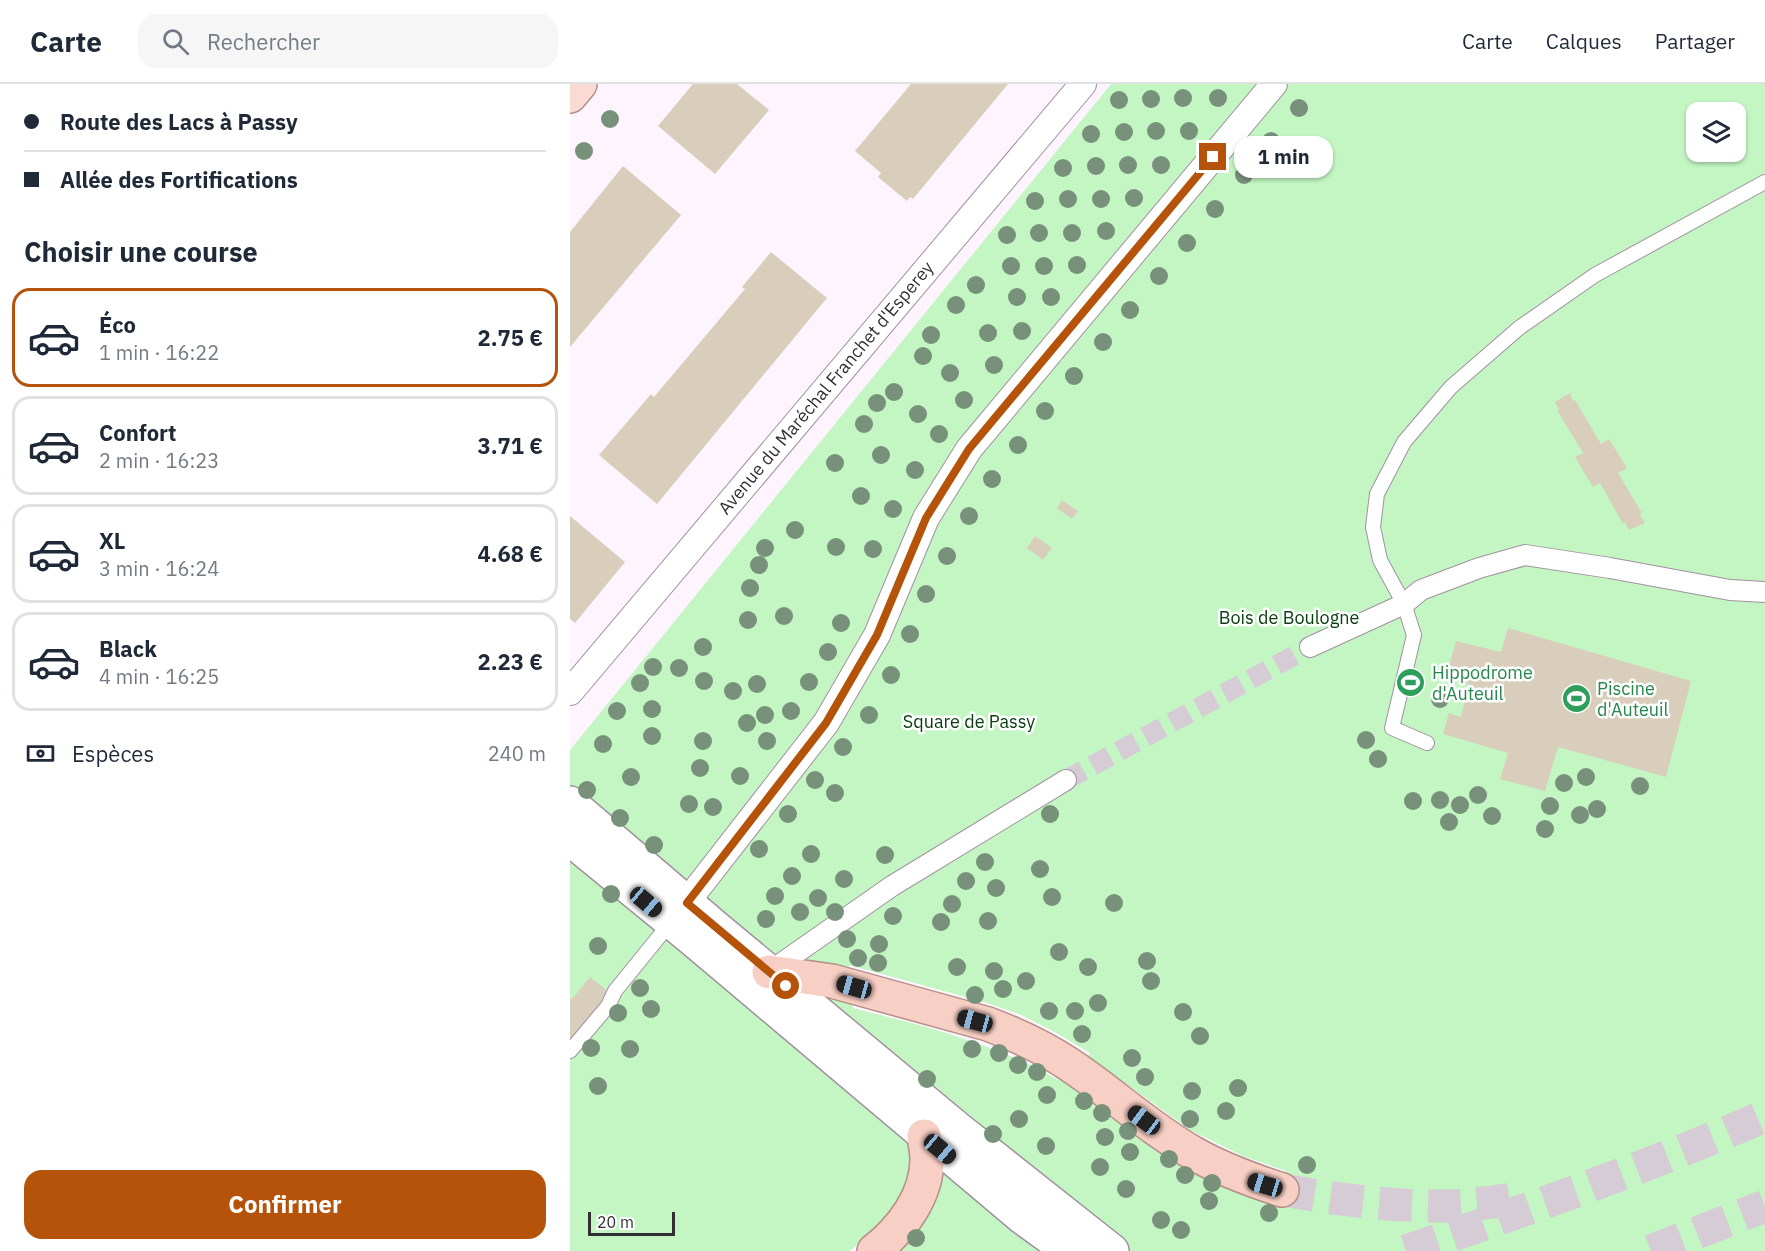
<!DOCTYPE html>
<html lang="fr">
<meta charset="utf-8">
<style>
body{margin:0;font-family:"IBM Plex Sans",sans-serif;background:#f6f6f7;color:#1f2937;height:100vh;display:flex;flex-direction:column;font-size:22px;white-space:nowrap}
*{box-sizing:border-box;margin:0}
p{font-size:20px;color:#747a83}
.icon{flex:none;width:33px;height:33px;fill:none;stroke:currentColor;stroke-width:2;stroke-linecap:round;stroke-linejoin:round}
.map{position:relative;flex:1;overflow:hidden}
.side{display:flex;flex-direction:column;background:#fff;width:570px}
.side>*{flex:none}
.banner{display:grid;align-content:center;height:132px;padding:0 24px;background:#fff}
.tools{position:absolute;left:1116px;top:18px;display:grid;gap:12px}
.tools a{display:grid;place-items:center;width:60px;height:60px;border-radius:12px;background:#fff;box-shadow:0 2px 4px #0004;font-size:30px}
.scale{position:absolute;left:18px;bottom:15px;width:87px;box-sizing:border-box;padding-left:6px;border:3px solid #342e34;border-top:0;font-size:16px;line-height:21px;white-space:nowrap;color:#342e34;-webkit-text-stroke:4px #fff;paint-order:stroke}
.end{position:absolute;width:27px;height:27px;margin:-14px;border:8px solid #b45309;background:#fff;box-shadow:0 0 0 3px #fff}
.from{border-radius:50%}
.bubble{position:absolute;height:42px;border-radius:18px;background:#fff;box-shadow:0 2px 4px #0004;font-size:20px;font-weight:800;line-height:42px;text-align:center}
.car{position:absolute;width:18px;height:36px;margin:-18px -9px;border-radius:8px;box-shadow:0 0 4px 2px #0007;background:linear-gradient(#222 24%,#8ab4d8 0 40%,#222 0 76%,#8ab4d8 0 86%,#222 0)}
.banner b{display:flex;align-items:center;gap:21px;height:57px;font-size:22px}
.banner b+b{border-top:2px solid #e0e1e3}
.banner i{width:15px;height:15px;background:#1f2937}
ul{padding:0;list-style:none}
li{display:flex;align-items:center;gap:18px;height:99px;margin:0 12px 9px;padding:0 12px;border:3px solid #e0e1e3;border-radius:18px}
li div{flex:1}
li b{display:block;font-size:22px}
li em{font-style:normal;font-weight:800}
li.active{border-color:#b45309}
li>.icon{width:54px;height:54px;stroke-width:1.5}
h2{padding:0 24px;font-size:27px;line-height:72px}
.pay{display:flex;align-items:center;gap:15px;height:66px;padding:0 24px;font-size:22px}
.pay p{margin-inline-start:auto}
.action{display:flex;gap:12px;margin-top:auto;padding:12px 24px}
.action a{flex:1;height:69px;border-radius:18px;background:#b45309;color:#fff;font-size:24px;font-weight:800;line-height:69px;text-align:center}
header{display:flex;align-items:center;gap:36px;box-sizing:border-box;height:84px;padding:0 30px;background:#fff;border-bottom:2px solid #e0e1e3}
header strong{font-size:28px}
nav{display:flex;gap:33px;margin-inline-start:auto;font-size:21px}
.search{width:420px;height:54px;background:#f6f6f7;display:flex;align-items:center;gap:15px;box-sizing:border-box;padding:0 21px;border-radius:18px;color:#747a83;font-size:22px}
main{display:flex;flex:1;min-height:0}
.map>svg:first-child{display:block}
</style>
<header>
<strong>Carte</strong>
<div class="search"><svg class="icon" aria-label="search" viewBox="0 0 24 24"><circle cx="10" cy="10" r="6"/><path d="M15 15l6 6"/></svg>Rechercher</div>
<nav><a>Carte</a><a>Calques</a><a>Partager</a></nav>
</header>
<main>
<section class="side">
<div class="banner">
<b><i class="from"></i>Route des Lacs à Passy</b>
<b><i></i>Allée des Fortifications</b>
</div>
<h2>Choisir une course</h2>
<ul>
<li class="active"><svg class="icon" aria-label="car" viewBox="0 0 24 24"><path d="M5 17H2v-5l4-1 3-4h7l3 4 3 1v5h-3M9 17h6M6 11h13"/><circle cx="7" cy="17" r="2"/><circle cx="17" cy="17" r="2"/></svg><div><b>Éco</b><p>1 min · 16:22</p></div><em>2.75 €</em></li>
<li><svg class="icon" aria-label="car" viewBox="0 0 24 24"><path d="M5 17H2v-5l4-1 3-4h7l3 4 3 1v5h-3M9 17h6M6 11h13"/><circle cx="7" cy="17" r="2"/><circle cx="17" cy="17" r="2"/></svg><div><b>Confort</b><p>2 min · 16:23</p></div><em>3.71 €</em></li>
<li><svg class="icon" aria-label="car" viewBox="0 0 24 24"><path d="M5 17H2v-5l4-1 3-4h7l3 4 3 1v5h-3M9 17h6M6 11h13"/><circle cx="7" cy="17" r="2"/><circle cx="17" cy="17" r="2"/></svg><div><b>XL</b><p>3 min · 16:24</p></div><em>4.68 €</em></li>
<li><svg class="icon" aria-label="car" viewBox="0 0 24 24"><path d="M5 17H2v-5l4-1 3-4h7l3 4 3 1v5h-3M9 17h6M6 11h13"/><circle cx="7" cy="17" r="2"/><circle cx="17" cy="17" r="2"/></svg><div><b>Black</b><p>4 min · 16:25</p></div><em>2.23 €</em></li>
</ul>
<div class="pay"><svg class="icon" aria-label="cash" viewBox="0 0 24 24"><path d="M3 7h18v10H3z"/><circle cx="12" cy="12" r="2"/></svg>Espèces<p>240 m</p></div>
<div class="action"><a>Confirmer</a></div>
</section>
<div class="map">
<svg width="1195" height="1167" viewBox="0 0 1195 1167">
<rect width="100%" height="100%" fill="#fef4fe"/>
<path fill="#c3f6c2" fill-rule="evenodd" d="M541,0H1195V1167H326L349,1148L320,1127L310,1140L280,1167H0V666ZM1126,28H1166V68H1126ZM279,881L414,918L449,930L483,947L520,969L518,972L620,1046L673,1072L716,1087L709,1118L490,992L488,996C425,959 354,942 283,924L281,915Z"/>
<g fill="#d9cebb">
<polygon points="123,0 167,0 199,26 145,90 88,42"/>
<polygon points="341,0 438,0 343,115 340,113 337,117 308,93 311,89 285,67"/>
<polygon points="53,82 111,131 0,263 0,148"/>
<polygon points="201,168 257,214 87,420 29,371 81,310 84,313 175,205 172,203"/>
<polygon points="1000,309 1003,317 1005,316 1031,360 1039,355 1057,384 1048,389 1072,429 1070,431 1075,439 1059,446 1055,438 1053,440 1030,399 1023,403 1005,373 1013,369 987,326 989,325 985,318"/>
<polygon points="492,416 508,427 502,435 487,424"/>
<polygon points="0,432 55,478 5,539 0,535"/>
<polygon points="465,452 482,464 473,476 457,464"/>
<polygon points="938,544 1121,597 1096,693 988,663 975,707 930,695 938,669 873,650 879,629 891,633 899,600 876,593 886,557 931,568"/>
<polygon points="20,893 40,909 0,957 0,913 2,915"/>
</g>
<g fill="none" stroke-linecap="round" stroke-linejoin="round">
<polyline stroke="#d6ccd6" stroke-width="20" stroke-dasharray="20 10" stroke-linecap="butt" points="496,696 740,563"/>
<g stroke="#d6ccd6" stroke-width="33" stroke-dasharray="33 16" stroke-linecap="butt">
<path d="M712,1106C766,1115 821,1123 876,1122C901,1121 925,1118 950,1114"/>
<path d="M836,1167C957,1126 1077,1083 1195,1032"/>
<polyline points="1081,1167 1195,1122"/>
</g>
<defs>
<g id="service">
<polyline points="857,659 822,644 844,551 834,520 810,476 803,443 807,410 834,358 881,303 949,244 1025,191 1195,98"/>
<polyline points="0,967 38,922 45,907 101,838"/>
</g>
<g id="pedestrian">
<polyline points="740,563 834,520 851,506 909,484 955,471 1040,484 1160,506 1195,508"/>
<polyline points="199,888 322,802 496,696"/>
</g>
<g id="minor">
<polyline points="0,608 513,0"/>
<polyline points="105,833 256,639 307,551 356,434 399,365 704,0"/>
</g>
<g id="secondary">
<polyline points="0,719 145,843 388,1045 542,1167"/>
<polyline points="0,755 120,853 452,1133 499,1167"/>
</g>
<polyline id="primary" points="0,12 10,0"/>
<g id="trunk">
<path d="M199,888L262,897L418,940C447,951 475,964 500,981C542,1009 579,1044 623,1069C651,1085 681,1096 712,1106"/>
<path d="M304,1167C332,1145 357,1112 357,1075C357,1068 355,1059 354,1052"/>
</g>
</defs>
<use href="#service" stroke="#a191a0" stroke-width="16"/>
<use href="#pedestrian" stroke="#a191a0" stroke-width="22"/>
<use href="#minor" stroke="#a191a0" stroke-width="28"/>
<use href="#secondary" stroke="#a191a0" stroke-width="36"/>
<use href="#primary" stroke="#b38f88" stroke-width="36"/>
<use href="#trunk" stroke="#b38f88" stroke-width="36"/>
<use href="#service" stroke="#fff" stroke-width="14"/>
<use href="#pedestrian" stroke="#fff" stroke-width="20"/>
<use href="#minor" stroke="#fff" stroke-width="26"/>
<use href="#secondary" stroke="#fff" stroke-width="33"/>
<use href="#primary" stroke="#fadbd3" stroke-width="33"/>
<use href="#trunk" stroke="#f8cfc4" stroke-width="33"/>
</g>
<g fill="#78917b">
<circle cx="613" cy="14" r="9"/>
<circle cx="648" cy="14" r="9"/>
<circle cx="581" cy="15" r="9"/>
<circle cx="549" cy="16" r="9"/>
<circle cx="729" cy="24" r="9"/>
<circle cx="40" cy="35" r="9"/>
<circle cx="586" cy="47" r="9"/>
<circle cx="619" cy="47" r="9"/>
<circle cx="554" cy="48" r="9"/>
<circle cx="521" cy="50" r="9"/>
<circle cx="701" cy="57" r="9"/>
<circle cx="14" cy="67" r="9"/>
<circle cx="558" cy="81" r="9"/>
<circle cx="591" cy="81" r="9"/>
<circle cx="526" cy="82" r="9"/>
<circle cx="493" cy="84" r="9"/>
<circle cx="674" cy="91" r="9"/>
<circle cx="564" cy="114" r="9"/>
<circle cx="498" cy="115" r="9"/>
<circle cx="531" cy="115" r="9"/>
<circle cx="465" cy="117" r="9"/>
<circle cx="645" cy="125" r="9"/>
<circle cx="536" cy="147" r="9"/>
<circle cx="469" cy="149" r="9"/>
<circle cx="502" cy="149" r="9"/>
<circle cx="437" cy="151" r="9"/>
<circle cx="617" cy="159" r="9"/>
<circle cx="507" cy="181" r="9"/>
<circle cx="441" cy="182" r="9"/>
<circle cx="474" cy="182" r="9"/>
<circle cx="589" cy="192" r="9"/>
<circle cx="406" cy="201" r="9"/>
<circle cx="447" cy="213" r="9"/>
<circle cx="481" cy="213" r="9"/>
<circle cx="386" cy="221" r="9"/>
<circle cx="560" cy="226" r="9"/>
<circle cx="452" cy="247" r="9"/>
<circle cx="418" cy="249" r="9"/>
<circle cx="361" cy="251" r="9"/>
<circle cx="533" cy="258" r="9"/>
<circle cx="353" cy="272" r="9"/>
<circle cx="424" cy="281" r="9"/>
<circle cx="380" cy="289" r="9"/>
<circle cx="504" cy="292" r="9"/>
<circle cx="324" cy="308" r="9"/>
<circle cx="394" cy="316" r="9"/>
<circle cx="307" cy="319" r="9"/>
<circle cx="475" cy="327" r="9"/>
<circle cx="348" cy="330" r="9"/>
<circle cx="294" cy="340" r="9"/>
<circle cx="369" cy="350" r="9"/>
<circle cx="448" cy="361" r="9"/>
<circle cx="311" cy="371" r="9"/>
<circle cx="265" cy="379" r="9"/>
<circle cx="345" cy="386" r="9"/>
<circle cx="422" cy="395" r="9"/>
<circle cx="291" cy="412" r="9"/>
<circle cx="323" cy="425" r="9"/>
<circle cx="399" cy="432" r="9"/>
<circle cx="225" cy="446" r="9"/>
<circle cx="266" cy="463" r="9"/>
<circle cx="195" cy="464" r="9"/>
<circle cx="303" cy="465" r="9"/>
<circle cx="377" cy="472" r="9"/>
<circle cx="189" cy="481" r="9"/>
<circle cx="180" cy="504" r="9"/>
<circle cx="356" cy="510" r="9"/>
<circle cx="214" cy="532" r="9"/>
<circle cx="178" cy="536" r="9"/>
<circle cx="271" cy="539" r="9"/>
<circle cx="340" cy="550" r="9"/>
<circle cx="133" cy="563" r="9"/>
<circle cx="258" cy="568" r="9"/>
<circle cx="83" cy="583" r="9"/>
<circle cx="109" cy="584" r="9"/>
<circle cx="321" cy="591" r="9"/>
<circle cx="134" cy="597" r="9"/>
<circle cx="239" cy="598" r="9"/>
<circle cx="70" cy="599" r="9"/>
<circle cx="187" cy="600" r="9"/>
<circle cx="163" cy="607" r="9"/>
<circle cx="870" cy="615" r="9"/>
<circle cx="82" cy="625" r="9"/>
<circle cx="47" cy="627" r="9"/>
<circle cx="221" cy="627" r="9"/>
<circle cx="195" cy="631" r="9"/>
<circle cx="299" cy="631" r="9"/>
<circle cx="177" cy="639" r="9"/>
<circle cx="82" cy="652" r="9"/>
<circle cx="796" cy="656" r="9"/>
<circle cx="133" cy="657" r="9"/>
<circle cx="197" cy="657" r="9"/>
<circle cx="33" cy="660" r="9"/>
<circle cx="273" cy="663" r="9"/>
<circle cx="808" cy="675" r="9"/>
<circle cx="130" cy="684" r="9"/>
<circle cx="170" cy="692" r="9"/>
<circle cx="61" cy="693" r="9"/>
<circle cx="1016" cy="693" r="9"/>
<circle cx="245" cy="696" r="9"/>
<circle cx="994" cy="699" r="9"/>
<circle cx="1070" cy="702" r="9"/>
<circle cx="17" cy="706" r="9"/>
<circle cx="265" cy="709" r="9"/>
<circle cx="908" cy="711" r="9"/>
<circle cx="870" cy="716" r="9"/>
<circle cx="843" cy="717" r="9"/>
<circle cx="119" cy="720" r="9"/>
<circle cx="890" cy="721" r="9"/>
<circle cx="980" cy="722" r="9"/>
<circle cx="143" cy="723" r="9"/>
<circle cx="1027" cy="725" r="9"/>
<circle cx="218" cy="730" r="9"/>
<circle cx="480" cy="730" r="9"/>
<circle cx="1010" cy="731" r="9"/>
<circle cx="922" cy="732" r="9"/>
<circle cx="50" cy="734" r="9"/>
<circle cx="879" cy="738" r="9"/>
<circle cx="975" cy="745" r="9"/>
<circle cx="84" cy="761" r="9"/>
<circle cx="189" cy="765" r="9"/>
<circle cx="241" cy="770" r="9"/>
<circle cx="315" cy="771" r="9"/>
<circle cx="415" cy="778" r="9"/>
<circle cx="470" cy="785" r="9"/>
<circle cx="222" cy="792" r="9"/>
<circle cx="274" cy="795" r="9"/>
<circle cx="396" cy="797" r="9"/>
<circle cx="426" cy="804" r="9"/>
<circle cx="41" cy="810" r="9"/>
<circle cx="205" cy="812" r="9"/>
<circle cx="482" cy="813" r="9"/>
<circle cx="248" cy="814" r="9"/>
<circle cx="544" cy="819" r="9"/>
<circle cx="382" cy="820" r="9"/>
<circle cx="230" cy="828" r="9"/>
<circle cx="265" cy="828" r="9"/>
<circle cx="323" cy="832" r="9"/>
<circle cx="196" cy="835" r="9"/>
<circle cx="418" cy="837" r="9"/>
<circle cx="371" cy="838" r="9"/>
<circle cx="277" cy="855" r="9"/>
<circle cx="309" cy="860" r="9"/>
<circle cx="28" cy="862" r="9"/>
<circle cx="489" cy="868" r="9"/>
<circle cx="288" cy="874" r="9"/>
<circle cx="577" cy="877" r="9"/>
<circle cx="308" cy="879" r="9"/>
<circle cx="387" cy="883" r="9"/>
<circle cx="518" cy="883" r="9"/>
<circle cx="424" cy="887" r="9"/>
<circle cx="456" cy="897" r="9"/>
<circle cx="581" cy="897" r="9"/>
<circle cx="70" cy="904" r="9"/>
<circle cx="433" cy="905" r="9"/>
<circle cx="405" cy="911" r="9"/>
<circle cx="528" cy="919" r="9"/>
<circle cx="81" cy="925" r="9"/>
<circle cx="479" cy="927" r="9"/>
<circle cx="505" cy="927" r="9"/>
<circle cx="613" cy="928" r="9"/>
<circle cx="48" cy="929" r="9"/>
<circle cx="512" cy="950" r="9"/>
<circle cx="630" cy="952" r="9"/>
<circle cx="21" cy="964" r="9"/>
<circle cx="60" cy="965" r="9"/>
<circle cx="402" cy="965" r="9"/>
<circle cx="429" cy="969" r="9"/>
<circle cx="562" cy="974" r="9"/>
<circle cx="448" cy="981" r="9"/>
<circle cx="467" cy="988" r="9"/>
<circle cx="575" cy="993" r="9"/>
<circle cx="357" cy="995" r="9"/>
<circle cx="28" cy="1002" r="9"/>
<circle cx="668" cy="1004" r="9"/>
<circle cx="622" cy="1007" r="9"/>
<circle cx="477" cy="1011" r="9"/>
<circle cx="514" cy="1017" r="9"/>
<circle cx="656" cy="1027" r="9"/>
<circle cx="532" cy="1029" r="9"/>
<circle cx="449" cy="1035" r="9"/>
<circle cx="620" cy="1035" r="9"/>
<circle cx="558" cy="1047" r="9"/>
<circle cx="423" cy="1050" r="9"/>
<circle cx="535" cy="1053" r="9"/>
<circle cx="476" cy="1062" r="9"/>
<circle cx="560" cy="1068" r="9"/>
<circle cx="599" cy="1075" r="9"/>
<circle cx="737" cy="1081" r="9"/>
<circle cx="530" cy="1083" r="9"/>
<circle cx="615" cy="1091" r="9"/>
<circle cx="642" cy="1099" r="9"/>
<circle cx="556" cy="1105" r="9"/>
<circle cx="639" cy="1117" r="9"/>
<circle cx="699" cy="1129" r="9"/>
<circle cx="591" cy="1136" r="9"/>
<circle cx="611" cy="1146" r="9"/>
<circle cx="346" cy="1154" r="9"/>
</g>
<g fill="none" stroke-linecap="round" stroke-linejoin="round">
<polyline stroke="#b45309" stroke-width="8" points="216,902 117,819 256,639 307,551 356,434 399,365 643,73"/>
</g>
<defs>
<symbol id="stadium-disc" viewBox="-11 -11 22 22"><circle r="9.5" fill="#2e9e5b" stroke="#fff"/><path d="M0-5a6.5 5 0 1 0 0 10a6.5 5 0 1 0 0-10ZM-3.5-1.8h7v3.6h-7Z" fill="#fff"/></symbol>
</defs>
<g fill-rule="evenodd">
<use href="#stadium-disc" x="824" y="582" width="33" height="33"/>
<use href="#stadium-disc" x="990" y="598" width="33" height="33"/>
</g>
<g text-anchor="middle" stroke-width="5" stroke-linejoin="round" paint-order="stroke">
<g font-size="18" fill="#342e34" stroke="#fff">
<text transform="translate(256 304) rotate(-50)" y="6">Avenue du Maréchal Franchet d'Esperey</text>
</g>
<g font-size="18" fill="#0a4010" stroke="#fff">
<text x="719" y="540">Bois de Boulogne</text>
<text x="399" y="644">Square de Passy</text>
</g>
<g font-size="18" fill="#27864d" stroke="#fff" text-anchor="start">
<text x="862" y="595">Hippodrome<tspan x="862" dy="21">d'Auteuil</tspan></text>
<text x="1027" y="611">Piscine<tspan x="1027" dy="21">d'Auteuil</tspan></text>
</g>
</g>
</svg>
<div class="tools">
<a><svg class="icon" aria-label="layers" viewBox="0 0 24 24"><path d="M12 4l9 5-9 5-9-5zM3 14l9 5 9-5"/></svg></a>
</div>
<div class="scale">20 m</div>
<i class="end from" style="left:216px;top:902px"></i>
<i class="end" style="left:643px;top:73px"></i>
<div class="bubble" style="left:664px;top:52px;width:99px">1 min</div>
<i class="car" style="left:76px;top:818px;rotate:130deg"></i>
<i class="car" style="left:284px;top:903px;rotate:286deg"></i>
<i class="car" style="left:405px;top:937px;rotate:285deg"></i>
<i class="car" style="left:574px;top:1036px;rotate:307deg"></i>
<i class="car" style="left:370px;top:1065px;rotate:130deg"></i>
<i class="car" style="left:695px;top:1101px;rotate:287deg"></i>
</div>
</main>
